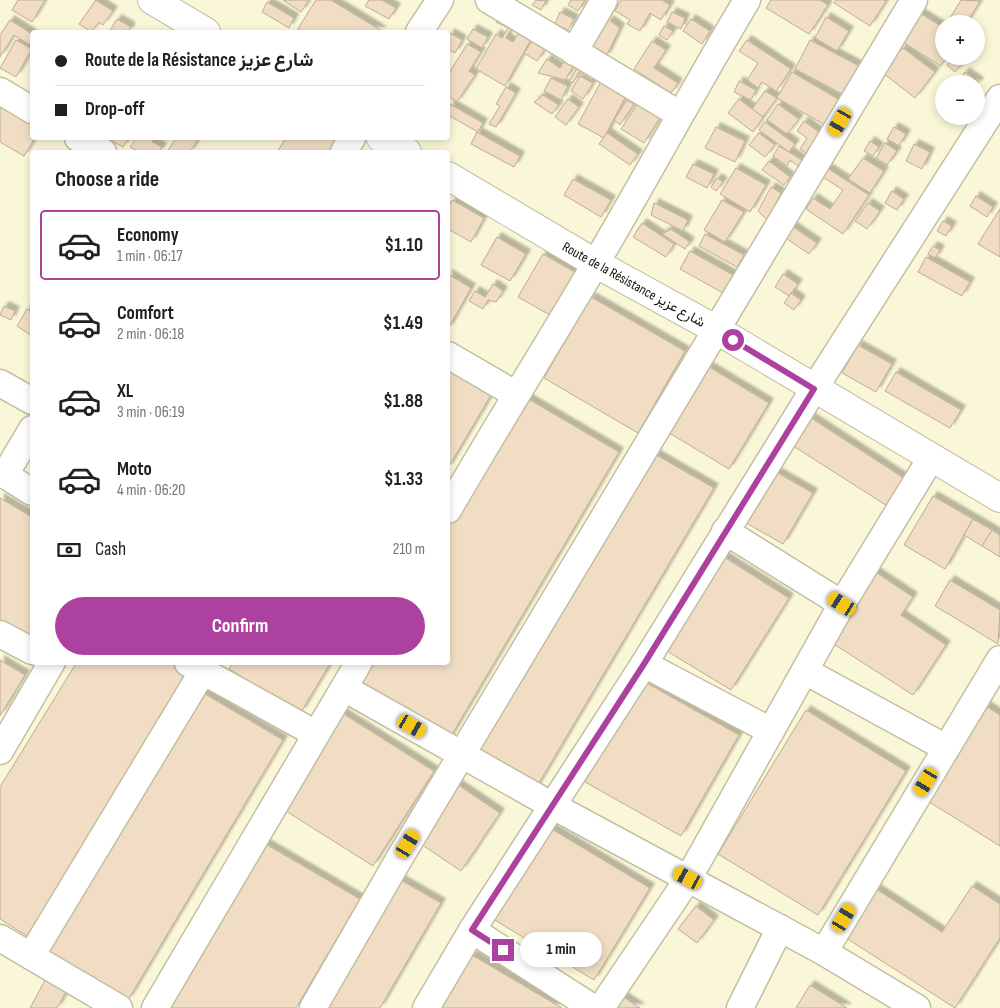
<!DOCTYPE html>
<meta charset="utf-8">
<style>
body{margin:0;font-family:"Sofia Sans Condensed",Vazirmatn,sans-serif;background:#f2f2f2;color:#202124;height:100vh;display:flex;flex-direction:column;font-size:19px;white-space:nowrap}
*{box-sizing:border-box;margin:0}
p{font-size:16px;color:#757577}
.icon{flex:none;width:28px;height:28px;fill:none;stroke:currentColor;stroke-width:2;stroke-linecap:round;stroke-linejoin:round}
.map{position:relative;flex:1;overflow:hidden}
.sheet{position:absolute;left:30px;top:150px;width:420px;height:515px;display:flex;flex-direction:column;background:#fff;border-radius:5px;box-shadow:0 2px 8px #0003}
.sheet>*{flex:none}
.top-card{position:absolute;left:30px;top:30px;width:420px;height:110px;border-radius:5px;box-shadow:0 2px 8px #0003;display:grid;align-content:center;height:110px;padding:0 25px;background:#fff}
.buttons{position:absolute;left:935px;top:15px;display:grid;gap:10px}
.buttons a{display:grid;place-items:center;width:50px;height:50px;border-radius:50%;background:#fff;box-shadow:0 2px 8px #0003;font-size:25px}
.end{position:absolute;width:22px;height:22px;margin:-11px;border:6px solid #ad41a0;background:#fff;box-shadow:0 0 0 2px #fff}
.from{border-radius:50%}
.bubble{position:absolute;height:35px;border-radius:18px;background:#fff;box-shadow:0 2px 8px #0003;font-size:16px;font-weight:700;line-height:35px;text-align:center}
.car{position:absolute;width:15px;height:30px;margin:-15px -8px;border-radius:6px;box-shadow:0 0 4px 1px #0007;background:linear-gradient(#f5c518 24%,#345 0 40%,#f5c518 0 76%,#345 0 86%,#f5c518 0)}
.top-card b{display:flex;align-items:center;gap:18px;height:48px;font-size:19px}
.top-card b+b{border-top:1px solid #e0e0e0}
.top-card i{width:12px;height:12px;background:#202124}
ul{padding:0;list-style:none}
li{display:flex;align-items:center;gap:15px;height:70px;margin:0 10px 8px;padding:0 15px;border:2px solid transparent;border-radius:5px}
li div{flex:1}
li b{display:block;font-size:19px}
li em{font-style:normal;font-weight:700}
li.active{border-color:#ad41a0}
li>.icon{width:45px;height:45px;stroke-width:1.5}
h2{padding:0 25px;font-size:22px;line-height:60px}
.pay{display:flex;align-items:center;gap:12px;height:55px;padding:0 25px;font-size:19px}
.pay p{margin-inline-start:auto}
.cta{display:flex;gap:10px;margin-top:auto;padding:10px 25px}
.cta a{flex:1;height:58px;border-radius:30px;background:#ad41a0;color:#fff;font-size:20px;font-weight:700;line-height:58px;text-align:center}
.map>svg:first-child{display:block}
</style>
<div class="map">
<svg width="1000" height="1008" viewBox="0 0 1000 1008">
<defs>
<filter id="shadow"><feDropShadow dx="4.5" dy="-4.5" stdDeviation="1" flood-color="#0004"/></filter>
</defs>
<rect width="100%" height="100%" fill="#faf7d8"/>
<g fill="#f0ddc3" stroke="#beac94" filter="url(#shadow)">
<polygon points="18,0 45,0 32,22 12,10"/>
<polygon points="96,0 113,11 103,25 99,22 91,32 79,24"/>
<polygon points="283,0 309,0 301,12"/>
<polygon points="316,0 331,0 382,31 296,32"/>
<polygon points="369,0 382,0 396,8 389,19 365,6"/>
<polygon points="536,0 546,1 541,10 532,5"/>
<polygon points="571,0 585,0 578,11 568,5"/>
<polygon points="621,0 662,0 670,5 661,20 650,13 640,31 627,24 630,20 615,11"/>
<polygon points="771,0 820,0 828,5 809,34 766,8"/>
<polygon points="836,0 885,0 886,1 870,26 834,3"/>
<polygon points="961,0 980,1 966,24 949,24 947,23"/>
<polygon points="267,2 294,18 289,28 262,12"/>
<polygon points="915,10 944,28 944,56 947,56 941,66 898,39"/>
<polygon points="560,12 574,19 568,30 555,24"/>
<polygon points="672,12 685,18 681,29 667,22"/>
<polygon points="500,16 514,24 506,38 513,42 521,29 533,36 505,86 476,69 496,34 502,38 508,28 496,22"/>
<polygon points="826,17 849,31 837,51 815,38"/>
<polygon points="117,19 131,27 128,32 109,32"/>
<polygon points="691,19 710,31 702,44 683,31"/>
<polygon points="10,20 32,34 32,46 14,35 0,57 0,35"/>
<polygon points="609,20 620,28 606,57 590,48"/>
<polygon points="664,26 673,31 667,40 659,35"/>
<polygon points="473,29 488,37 482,48 467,39"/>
<polygon points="450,33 462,40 455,53 448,49 448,38"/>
<polygon points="534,38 547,46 537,61 524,53"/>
<polygon points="16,40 32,49 16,77 0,68"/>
<polygon points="747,40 791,69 776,91 762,82 758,88 747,80 758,63 739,51"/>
<polygon points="810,40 861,67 846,96 795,69"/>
<polygon points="652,41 666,50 654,68 678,83 671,93 634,69"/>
<polygon points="467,44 481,52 469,71 475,75 457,102 448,96 448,75"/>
<polygon points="903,48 935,72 915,98 879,70"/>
<polygon points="954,56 959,56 965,61 955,72 947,65"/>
<polygon points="566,58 576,62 565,80 538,73 547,59 560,68"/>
<polygon points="579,65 597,76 592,80 579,72 573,83 569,81"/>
<polygon points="792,72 843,102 829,127 777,98"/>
<polygon points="965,72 979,82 976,86 976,84 957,84"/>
<polygon points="580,76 593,83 583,99 571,91"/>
<polygon points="551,78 568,86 561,100 544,91"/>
<polygon points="603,78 628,92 604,138 578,124"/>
<polygon points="739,81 756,90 751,100 734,92"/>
<polygon points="506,87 516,93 496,127 489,124 500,106 496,104"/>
<polygon points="765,91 777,98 763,117 752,109"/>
<polygon points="543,95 559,105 552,114 534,102"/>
<polygon points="568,99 579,107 566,125 555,117"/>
<polygon points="641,99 663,113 644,143 621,129"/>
<polygon points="739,99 763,117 753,132 728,113"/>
<polygon points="627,100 634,104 620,125 614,120"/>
<polygon points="0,103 32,122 32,138 35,138 24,156 0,142"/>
<polygon points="450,104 483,123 478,132 448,115"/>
<polygon points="778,104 799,119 787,134 767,120"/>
<polygon points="804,121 820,133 806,153 800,149 807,138 797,131"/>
<polygon points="765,122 795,144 789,152 759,130"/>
<polygon points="716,127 745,141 735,162 705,148"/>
<polygon points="894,127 906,134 899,146 887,139"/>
<polygon points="477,132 520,156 514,167 471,144"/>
<polygon points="607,133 638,154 630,165 599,144"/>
<polygon points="759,133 775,145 765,157 749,145"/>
<polygon points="115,138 129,138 123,147 112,141"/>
<polygon points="136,138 155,138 152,142 162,147 159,152 140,152 130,147"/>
<polygon points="176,138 199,138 190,152 167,152"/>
<polygon points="286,138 331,138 342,142 336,152 277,152"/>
<polygon points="870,141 879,147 873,156 864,151"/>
<polygon points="885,143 897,151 887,165 876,158"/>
<polygon points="914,144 930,152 922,169 906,161"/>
<polygon points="779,146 802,160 798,166 790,160 787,166 773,156"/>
<polygon points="863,158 884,171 870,193 848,179"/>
<polygon points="769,161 790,177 784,185 762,170"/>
<polygon points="693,164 714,174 707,188 686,177"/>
<polygon points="821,164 869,195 843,234 806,209 813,198 830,209 843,190 815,172"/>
<polygon points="736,168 766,185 750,212 720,194"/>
<polygon points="717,178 723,182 716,191 711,187"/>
<polygon points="573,179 611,200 601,217 564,195"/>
<polygon points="771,187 781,193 767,220 758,211"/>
<polygon points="892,191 904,199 897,210 885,203"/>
<polygon points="976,196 993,207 987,217 970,206"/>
<polygon points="452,200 484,218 471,242 448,229 448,208"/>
<polygon points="722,200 744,212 725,242 704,230"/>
<polygon points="654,203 688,220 683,231 651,215"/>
<polygon points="868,203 880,211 867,229 855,221"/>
<polygon points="1000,209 1000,257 978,244"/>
<polygon points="943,221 952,226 946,236 937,231"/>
<polygon points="642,223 674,244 666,257 633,237"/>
<polygon points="787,223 817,243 809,254 780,234"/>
<polygon points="671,229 690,242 685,249 662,234"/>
<polygon points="705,234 744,255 737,267 699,246"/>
<polygon points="497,237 526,254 510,281 481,265"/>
<polygon points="933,246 940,250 935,258 928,254"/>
<polygon points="690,251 733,275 723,293 680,269"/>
<polygon points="543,254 582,276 557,319 518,297"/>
<polygon points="926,257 970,282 962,296 918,272"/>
<polygon points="448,274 471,288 448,329"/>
<polygon points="783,274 798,284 789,296 775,287"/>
<polygon points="493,284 503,291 496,302 488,300 483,309 469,301 475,291 485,297"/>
<polygon points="791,293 801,300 794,310 784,303"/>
<polygon points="591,297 685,351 638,433 544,378"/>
<polygon points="4,306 15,311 11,320 0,315"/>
<polygon points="27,309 32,313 32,336 17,326"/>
<polygon points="858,345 892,364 876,392 842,373"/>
<polygon points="701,362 769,403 729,469 661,428"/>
<polygon points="448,369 491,395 448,468"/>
<polygon points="896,372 961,410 950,428 885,391"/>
<polygon points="525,397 619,452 448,741 354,685 367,662 448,662 448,527"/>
<polygon points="805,414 910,482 892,509 787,442"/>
<polygon points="646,449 714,488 536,788 468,749"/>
<polygon points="771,469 813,493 783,544 741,520"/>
<polygon points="933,496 973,519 945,569 904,545"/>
<polygon points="0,498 32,517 32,644 0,628"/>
<polygon points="973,519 992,530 982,546 964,535"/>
<polygon points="992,530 1000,535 1000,557 982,546"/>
<polygon points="721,555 789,598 731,690 662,648"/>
<polygon points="874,571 913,597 901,615 946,645 913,695 829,641"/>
<polygon points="950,580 1000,610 998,644 935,606"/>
<polygon points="0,660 25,675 0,716"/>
<polygon points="77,662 169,662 191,676 30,938 0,919 0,787"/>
<polygon points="233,662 331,662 301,712 229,669"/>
<polygon points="643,681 739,735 681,836 585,782"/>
<polygon points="195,688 283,740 128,1000 40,948"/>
<polygon points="986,706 1000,715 1000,846 926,800"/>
<polygon points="806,710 906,771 818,915 718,854"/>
<polygon points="339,711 434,771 373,866 278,806"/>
<polygon points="454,782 500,813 461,871 415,840"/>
<polygon points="545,825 650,888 594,980 488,916"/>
<polygon points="264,843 360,899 296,1008 167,1008"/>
<polygon points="392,875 441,903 380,1008 315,1008"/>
<polygon points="972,886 1000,904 1000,938 955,1008 843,936 875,888 942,932"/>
<polygon points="696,906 714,920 697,943 678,929"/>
<polygon points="472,955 562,1008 440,1008"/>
<polygon points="49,973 70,985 57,1008 30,1008"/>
<polygon points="810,985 847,1008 796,1008"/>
<polygon points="622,996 640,1008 614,1008"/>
</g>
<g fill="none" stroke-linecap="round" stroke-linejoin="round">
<defs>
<g id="minor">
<polyline points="489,0 679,114"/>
<polyline points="419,32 440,0"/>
<polyline points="574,52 604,0"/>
<polyline points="0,91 32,110"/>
<polyline points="78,138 103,152"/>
<polyline points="344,152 352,138"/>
<polyline points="448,355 515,394"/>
<polyline points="0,383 32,401"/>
<polyline points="0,472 32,492"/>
<polyline points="5,475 32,429"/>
<path d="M448,510C496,427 547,346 596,263C647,176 695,87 747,0"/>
<polyline points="725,531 842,604"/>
<polyline points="0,634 32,651"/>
<polyline points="188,663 316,734"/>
<polyline points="644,664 771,731"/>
<polyline points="805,671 946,748"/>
<polyline points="344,688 553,806 824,952 917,1008"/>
<polyline points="0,751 52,662"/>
<polyline points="472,930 593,1008"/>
<polyline points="0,938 119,1008"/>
<polyline points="824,952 1000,659"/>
<polyline points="31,956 203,671"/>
<polyline points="155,1008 359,662"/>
<polyline points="313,1008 399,859 914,0"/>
<polyline points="426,1008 472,930 644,664 814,389 1000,98"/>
<polyline points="601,1008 688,879 842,604 931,458"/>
<polyline points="740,1008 780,928"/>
</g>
<g id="primary">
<polyline points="152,0 206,32"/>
<polyline points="381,138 407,152"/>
<polyline points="448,176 595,263 717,330 1000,498"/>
</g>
</defs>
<use href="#minor" stroke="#c2bfa2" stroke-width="29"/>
<use href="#primary" stroke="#c2bfa2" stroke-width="30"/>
<use href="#minor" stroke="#fff" stroke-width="26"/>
<use href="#primary" stroke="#fff" stroke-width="28"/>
</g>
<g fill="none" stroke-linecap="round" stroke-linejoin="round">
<polyline stroke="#ad41a0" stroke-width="6" points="503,950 472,930 644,664 814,389 733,340"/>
</g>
<g text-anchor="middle" stroke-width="5" stroke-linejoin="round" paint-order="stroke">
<g font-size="14" fill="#151409" stroke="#fff">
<text transform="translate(634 284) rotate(29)" y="5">Route de la Résistance شارع عزيز</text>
</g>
</g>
</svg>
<div class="buttons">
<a>+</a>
<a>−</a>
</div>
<i class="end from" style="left:733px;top:340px"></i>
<i class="end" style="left:503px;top:950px"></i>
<div class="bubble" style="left:520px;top:932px;width:82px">1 min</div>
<i class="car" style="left:840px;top:122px;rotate:210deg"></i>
<i class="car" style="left:842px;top:604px;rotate:302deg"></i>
<i class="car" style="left:412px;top:726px;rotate:120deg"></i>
<i class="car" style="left:926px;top:782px;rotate:211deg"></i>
<i class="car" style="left:408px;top:844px;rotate:31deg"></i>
<i class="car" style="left:688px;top:878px;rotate:298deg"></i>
<i class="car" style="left:844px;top:918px;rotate:31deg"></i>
<div class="top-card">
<b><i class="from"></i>Route de la Résistance شارع عزيز</b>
<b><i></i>Drop-off</b>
</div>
<section class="sheet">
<h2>Choose a ride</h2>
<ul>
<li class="active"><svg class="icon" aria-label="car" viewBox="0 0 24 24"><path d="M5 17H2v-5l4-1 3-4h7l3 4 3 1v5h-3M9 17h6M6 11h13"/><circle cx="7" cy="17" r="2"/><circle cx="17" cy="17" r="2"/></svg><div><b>Economy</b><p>1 min · 06:17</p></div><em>$1.10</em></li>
<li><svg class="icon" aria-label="car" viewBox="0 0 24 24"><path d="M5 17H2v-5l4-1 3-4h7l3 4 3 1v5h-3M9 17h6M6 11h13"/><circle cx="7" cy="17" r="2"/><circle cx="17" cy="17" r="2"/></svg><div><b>Comfort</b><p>2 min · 06:18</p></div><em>$1.49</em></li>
<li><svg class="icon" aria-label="car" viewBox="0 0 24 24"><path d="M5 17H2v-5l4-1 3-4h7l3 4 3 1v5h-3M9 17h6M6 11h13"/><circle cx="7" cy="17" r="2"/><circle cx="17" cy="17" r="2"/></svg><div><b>XL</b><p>3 min · 06:19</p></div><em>$1.88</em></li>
<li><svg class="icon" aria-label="car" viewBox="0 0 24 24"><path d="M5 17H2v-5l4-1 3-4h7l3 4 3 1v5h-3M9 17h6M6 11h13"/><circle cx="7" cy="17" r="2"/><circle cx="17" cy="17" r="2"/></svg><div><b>Moto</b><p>4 min · 06:20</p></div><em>$1.33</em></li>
</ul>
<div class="pay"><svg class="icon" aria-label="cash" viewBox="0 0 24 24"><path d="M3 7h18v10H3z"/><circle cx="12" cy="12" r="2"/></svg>Cash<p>210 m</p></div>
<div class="cta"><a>Confirm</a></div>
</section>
</div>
